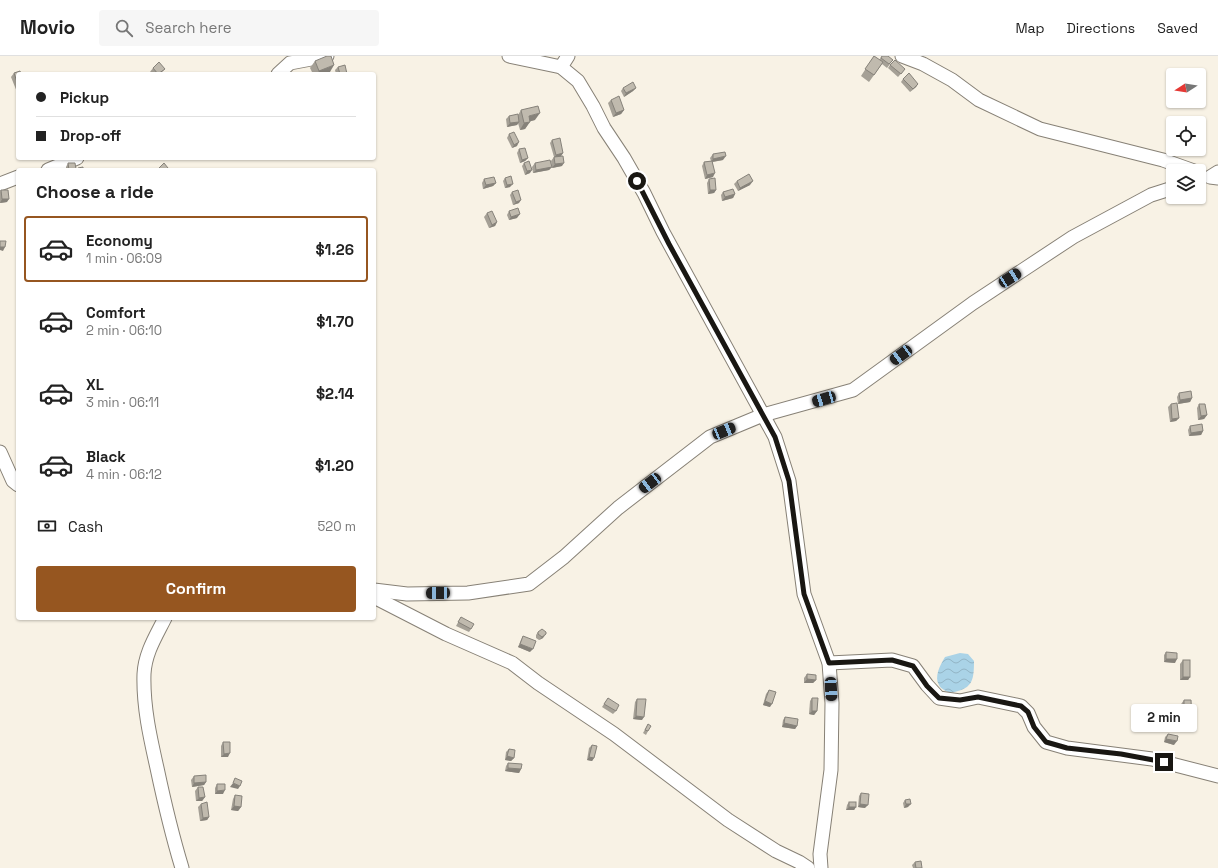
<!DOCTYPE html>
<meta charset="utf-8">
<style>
body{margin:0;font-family:"Space Grotesk",sans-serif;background:#f6f6f6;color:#222;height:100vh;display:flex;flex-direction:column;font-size:15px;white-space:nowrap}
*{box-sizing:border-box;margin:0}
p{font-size:13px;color:#767676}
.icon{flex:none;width:22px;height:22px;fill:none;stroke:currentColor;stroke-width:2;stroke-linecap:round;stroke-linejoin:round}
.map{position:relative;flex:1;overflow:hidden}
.details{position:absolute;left:16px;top:112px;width:360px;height:452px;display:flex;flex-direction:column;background:#fff;border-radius:4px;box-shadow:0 1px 3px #0004}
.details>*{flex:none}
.banner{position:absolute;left:16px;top:16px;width:360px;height:88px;border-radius:4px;box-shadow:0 1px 3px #0004;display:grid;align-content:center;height:88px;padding:0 20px;background:#fff}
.needle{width:26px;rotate:258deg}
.controls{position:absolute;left:1166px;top:12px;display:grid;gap:8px}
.controls a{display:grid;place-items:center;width:40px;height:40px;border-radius:4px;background:#fff;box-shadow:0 1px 3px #0004;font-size:20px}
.end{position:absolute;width:18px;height:18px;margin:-9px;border:5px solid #191713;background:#fff;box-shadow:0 0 0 2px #fff}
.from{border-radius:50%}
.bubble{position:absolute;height:28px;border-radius:4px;background:#fff;box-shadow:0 1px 3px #0004;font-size:13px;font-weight:700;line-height:28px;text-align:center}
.car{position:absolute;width:12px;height:24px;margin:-12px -6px;border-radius:5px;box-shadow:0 0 3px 1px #0007;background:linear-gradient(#222 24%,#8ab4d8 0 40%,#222 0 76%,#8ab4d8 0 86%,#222 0)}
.banner b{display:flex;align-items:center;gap:14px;height:38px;font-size:15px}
.banner b+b{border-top:1px solid #e0e0e0}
.banner i{width:10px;height:10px;background:#222}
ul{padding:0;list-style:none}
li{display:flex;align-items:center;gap:12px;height:66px;margin:0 8px 6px;padding:0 12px;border:2px solid transparent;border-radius:4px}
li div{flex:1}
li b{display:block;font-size:15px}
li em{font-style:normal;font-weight:700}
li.on{border-color:#965620}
li>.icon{width:36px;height:36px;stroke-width:1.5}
h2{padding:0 20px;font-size:18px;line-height:48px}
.pay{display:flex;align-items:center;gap:10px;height:44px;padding:0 20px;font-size:15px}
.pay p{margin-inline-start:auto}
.primary-button{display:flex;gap:8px;margin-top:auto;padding:8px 20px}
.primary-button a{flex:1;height:46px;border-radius:4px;background:#965620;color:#fff;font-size:16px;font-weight:700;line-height:46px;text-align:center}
header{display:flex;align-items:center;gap:24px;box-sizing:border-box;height:56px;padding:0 20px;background:#fff;border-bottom:1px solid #e0e0e0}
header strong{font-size:19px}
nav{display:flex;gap:22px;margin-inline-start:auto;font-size:14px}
.search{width:280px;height:36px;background:#f6f6f6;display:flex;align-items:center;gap:10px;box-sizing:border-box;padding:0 14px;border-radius:4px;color:#767676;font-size:15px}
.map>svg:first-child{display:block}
</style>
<header>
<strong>Movio</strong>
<div class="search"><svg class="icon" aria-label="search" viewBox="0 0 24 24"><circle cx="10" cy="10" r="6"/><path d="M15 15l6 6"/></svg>Search here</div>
<nav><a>Map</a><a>Directions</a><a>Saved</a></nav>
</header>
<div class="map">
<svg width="1218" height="812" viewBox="0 0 1218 812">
<defs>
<pattern id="water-waves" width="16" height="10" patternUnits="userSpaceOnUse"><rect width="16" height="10" fill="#aad3e7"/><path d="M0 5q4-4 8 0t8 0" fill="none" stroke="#92b4c5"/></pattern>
</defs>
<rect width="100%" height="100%" fill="#f8f2e5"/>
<path fill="url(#water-waves)" d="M960,597L968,598L974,605C974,626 972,633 950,637C946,635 941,633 939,629C934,621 940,609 945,601Z"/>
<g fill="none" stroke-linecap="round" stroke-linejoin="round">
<defs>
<g id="minor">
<polyline points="509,0 561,11 578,25 593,50 604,72 624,102 644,137 663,176 775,381 789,425 804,538 829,607 832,647 831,714 820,798 821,812"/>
<polyline points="902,0 923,8 952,24 979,44 1040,73 1163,104 1194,115"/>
<polyline points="561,11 568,0"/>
<polyline points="278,18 290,7 327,0"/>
<polyline points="48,114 77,102"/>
<polyline points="1218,116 1210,121 1218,122"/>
<polyline points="0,128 18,121"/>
<polyline points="0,396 13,425 18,429"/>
<polyline points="374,534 407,538 468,537 529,528 564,501 618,452 710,381 763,359 853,334 973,247 1073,181 1151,139 1173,132"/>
<polyline points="374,541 446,578 512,607 538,627 614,678 728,764 776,795 799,806 808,812"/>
<path d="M165,562C156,580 145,597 144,618C143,650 150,681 157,712C164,745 172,779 182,812"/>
<polyline points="829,607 892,604 913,610 927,629 939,642 960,645 978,641 1021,650 1028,657 1034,671 1046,686 1067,692 1152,703 1218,720"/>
</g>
</defs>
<use href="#minor" stroke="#878176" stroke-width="15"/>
<use href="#minor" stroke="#fff" stroke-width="13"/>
</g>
<g fill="#a5a096">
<polygon points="874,0 879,4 882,0 893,4 887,12 882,8 869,26 861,20"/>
<polygon points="315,5 330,16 324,18 313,18 310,12"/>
<polygon points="890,9 905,13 898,21 888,12"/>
<polygon points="338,11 347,18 336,18 335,14"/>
<polygon points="153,12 165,13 160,18 153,18 150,16"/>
<polygon points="14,17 18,18 18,35 17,36 11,21"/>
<polygon points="903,23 918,28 916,31 910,36 901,26"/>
<polygon points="623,32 636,32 633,35 624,41 621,35"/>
<polygon points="611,44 624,54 621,58 613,61 608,47"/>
<polygon points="521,54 535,64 530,65 525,73 520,74 518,67 517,69 507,71 506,63 509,60 518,59"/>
<polygon points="509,78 517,90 512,92 507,82"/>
<polygon points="552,84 563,97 561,100 562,110 552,112 551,105 554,101 550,87"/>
<polygon points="519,93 528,102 525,105 520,107 517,97"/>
<polygon points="713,98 723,104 713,106 713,121 705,123 702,110 704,106 711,105 710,102"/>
<polygon points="68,107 76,113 75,114 66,114 66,111"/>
<polygon points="524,107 530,117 525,119 522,110"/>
<polygon points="535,107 552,111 549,114 533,117 532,111"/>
<polygon points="505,122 510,131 505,132 503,125"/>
<polygon points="484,123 496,127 493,130 483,133 482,127"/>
<polygon points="709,123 716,134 714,137 708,138 707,127"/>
<polygon points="737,125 750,129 738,135 734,128"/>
<polygon points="1,134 7,146 0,147 0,136"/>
<polygon points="512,136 519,147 513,149 510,139"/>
<polygon points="723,136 735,138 733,142 722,145 721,139"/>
<polygon points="18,154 18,164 16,164 16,157"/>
<polygon points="509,155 517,162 509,164 507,159"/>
<polygon points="487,157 497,166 495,170 489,172 484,161"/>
<polygon points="1179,337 1192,342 1190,346 1178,348 1177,341"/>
<polygon points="1171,348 1179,362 1176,365 1170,366 1168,351"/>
<polygon points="1199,348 1207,359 1204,363 1198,364 1197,352"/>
<polygon points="1190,370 1203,375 1201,379 1189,380 1188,374"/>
<polygon points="461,561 471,573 469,576 456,570"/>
<polygon points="538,576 543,582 539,584 536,582 536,579"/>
<polygon points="523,580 530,596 518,591 521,584"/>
<polygon points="1166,596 1175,607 1164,606 1164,599"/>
<polygon points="1183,604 1190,621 1188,624 1180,624 1180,608"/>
<polygon points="807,618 816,624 813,627 804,627 804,622"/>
<polygon points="769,634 770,651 763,649 766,638"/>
<polygon points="608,642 616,655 613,658 602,651"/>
<polygon points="812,642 817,655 814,659 809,658 810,645"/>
<polygon points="637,643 642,664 633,663 635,646"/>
<polygon points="1184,644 1192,665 1187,672 1179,672 1179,651"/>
<polygon points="785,661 797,670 795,673 782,671 783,664"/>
<polygon points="648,668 648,675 646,679 643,677"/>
<polygon points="1168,678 1174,689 1164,686 1165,681"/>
<polygon points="223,686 228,701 221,701 221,690"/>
<polygon points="592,689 594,702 592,705 587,704 589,692"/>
<polygon points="509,693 514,702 511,705 505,704 506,696"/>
<polygon points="508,707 521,713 519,717 505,715 506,710"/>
<polygon points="194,720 206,726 204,729 192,731 191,724"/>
<polygon points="217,728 223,738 215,738 215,732"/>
<polygon points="198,731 205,741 202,745 196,745 195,735"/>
<polygon points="861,737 865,752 858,751 859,740"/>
<polygon points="235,739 241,751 238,755 231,754 233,743"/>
<polygon points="905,744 908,751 904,752 903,747"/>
<polygon points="849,746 856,751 854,754 846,754 847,749"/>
<polygon points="201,748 209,761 207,764 200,765 198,751"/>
<polygon points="915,806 922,812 913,812 912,809"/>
</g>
<g fill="#86827a">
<polygon points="334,9 330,16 324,18 317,18 319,15"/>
<polygon points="918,28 916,31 910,36"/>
<polygon points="636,32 633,35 624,41 626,37"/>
<polygon points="624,54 621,58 613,61 616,57"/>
<polygon points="540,57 535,64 524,67 529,60"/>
<polygon points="519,66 517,69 507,71 510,67"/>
<polygon points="530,66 525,73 520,74 524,67"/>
<polygon points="519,86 517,90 512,92 514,89"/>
<polygon points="563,97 561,100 554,102 556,99"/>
<polygon points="726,100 723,104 711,106 713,103"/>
<polygon points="132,102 137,102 136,103 130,104"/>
<polygon points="528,102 525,105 520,107 522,104"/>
<polygon points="564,107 562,110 552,112 555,108"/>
<polygon points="552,111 549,114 533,117 536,114"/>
<polygon points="532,114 530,117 525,119 527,115"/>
<polygon points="715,117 713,121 705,123 707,119"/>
<polygon points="753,125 750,129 738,135 740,132"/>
<polygon points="496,127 493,130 483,133 486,129"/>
<polygon points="513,128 510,131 505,132 507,129"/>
<polygon points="710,134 716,134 714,137 708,138"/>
<polygon points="735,138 733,142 722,145 725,141"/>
<polygon points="2,143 9,143 7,146 0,147"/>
<polygon points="521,144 519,147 513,149 516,146"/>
<polygon points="520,158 517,162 509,164 511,161"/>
<polygon points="497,166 495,170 489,172 492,169"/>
<polygon points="0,191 5,191 3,195 0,194"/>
<polygon points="1192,342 1190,346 1178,348 1180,344"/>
<polygon points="1207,359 1204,363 1198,364 1201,360"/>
<polygon points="1179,362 1176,365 1170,366 1172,363"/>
<polygon points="1203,375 1201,379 1189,380 1191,377"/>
<polygon points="546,578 543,582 539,584 542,581"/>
<polygon points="520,588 533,593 530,596 518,591"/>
<polygon points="1166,603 1177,603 1175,607 1164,606"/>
<polygon points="1183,621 1190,621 1188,624 1180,624"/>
<polygon points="807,623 816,624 813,627 804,627"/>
<polygon points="765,645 772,648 770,651 763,649"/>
<polygon points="812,655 817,655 814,659 809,658"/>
<polygon points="636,660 644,661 642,664 633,663"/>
<polygon points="1184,665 1192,665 1187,672 1179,672"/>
<polygon points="784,667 797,670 795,673 782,671"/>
<polygon points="1166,683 1177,685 1174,689 1164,686"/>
<polygon points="230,697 228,701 221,701 224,698"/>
<polygon points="507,700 514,702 511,705 505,704"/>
<polygon points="589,701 594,702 592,705 587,704"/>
<polygon points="508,712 521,713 519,717 505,715"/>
<polygon points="206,726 204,729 192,731 194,727"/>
<polygon points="233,727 240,730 238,733 230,731"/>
<polygon points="225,734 223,738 215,738 217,735"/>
<polygon points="205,741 202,745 196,745 199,742"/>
<polygon points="860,748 868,749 865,752 858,751"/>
<polygon points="906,748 911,748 908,751 904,752"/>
<polygon points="234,750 241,751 238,755 231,754"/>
<polygon points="849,751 856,751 854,754 846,754"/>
<polygon points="209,761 207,764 200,765 203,762"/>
</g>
<g fill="#c0baae" stroke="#86827a">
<polygon points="327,0 331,0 334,9 319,15 315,5"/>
<polygon points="874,0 883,6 874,19 865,13"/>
<polygon points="882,0 888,0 893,4 889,8 881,2"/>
<polygon points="895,4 905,13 901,18 890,9"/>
<polygon points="159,6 165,13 158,18 153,12"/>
<polygon points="345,9 347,18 340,18 338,11"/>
<polygon points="20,15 21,18 18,18 18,29 14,17"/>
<polygon points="909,17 918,28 913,33 903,23"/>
<polygon points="633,26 636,32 626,37 623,32"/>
<polygon points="619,40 624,54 616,57 611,44"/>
<polygon points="538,50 540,57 529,60 530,66 524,67 521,54"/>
<polygon points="518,58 519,66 510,67 509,60"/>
<polygon points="514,76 519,86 514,89 509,78"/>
<polygon points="560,82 563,97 556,99 552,84"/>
<polygon points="525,92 528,102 522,104 519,93"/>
<polygon points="725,96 726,100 713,103 713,98"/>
<polygon points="563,100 564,107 555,108 554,101"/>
<polygon points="550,104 552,111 536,114 535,107"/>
<polygon points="529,105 532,114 527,115 524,107"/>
<polygon points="712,105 715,117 707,119 704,106"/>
<polygon points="68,107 75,107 76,113 69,114"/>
<polygon points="164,107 168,112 166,114 157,114"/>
<polygon points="83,111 83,114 78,114 78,112"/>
<polygon points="749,118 753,125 740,132 737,125"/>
<polygon points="511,120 513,128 507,129 505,122"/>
<polygon points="494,121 496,127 486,129 484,123"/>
<polygon points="715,122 716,134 710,134 709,123"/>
<polygon points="733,133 735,138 725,141 723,136"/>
<polygon points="1,134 8,134 9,143 2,143"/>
<polygon points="518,134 521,144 516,146 512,136"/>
<polygon points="518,152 520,158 511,161 509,155"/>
<polygon points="492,155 497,166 492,169 487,157"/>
<polygon points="0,185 6,185 5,191 0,191"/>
<polygon points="1191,335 1192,342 1180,344 1179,337"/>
<polygon points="1177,347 1179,362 1172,363 1171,348"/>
<polygon points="1199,348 1205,348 1207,359 1201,360"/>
<polygon points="1202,368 1203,375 1191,377 1190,370"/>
<polygon points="461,561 474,568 471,573 458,566"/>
<polygon points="542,573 546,576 546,578 542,581 538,578 538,576"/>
<polygon points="523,580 536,585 533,593 520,588"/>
<polygon points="1166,596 1177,597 1177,603 1166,603"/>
<rect x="1183" y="604" width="7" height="17"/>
<polygon points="807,618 816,619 816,624 807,623"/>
<polygon points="769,634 776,636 772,648 765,645"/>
<polygon points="608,642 619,649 616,655 604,648"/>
<polygon points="812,642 818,642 817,655 812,655"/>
<polygon points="637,643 646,643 644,661 636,660"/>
<polygon points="1184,644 1191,644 1192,665 1184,665"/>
<polygon points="785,661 798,663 797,670 784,667"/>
<polygon points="648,668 651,670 648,675 645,674"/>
<polygon points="1168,678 1178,680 1177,685 1166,683"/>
<polygon points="223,686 230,686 230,697 224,698"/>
<polygon points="592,689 597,690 594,702 589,701"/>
<polygon points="509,693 515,694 514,702 507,700"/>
<polygon points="508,707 522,708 521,713 508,712"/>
<polygon points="206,719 206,726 194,727 194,720"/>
<polygon points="235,722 242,725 240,730 233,727"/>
<polygon points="217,728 225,728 225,734 217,735"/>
<polygon points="198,731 203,731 205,741 199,742"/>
<polygon points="861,737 869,738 868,749 860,748"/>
<polygon points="235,739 242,740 241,751 234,750"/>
<polygon points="910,743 911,748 906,748 905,744"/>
<polygon points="207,746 209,761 203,762 201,748"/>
<rect x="849" y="746" width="7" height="5"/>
<polygon points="921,805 922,812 916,812 915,806"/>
</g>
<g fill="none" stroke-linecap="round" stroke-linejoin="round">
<polyline stroke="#191713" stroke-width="5" points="637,125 669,188 775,381 789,425 804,538 829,607 892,604 913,610 927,630 939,642 960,644 978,641 1021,650 1028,656 1034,671 1046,686 1067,692 1121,698 1164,706"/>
</g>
</svg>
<div class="controls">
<a><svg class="needle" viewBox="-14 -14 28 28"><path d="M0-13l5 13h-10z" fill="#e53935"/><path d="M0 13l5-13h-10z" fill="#767676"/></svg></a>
<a><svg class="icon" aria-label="locate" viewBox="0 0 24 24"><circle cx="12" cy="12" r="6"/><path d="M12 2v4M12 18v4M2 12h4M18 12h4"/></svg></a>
<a><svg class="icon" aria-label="layers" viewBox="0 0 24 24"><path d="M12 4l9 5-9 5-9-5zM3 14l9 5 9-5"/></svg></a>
</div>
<i class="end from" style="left:637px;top:125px"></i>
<i class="end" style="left:1164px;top:706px"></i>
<div class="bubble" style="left:1131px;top:648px;width:66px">2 min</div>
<i class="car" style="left:1010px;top:222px;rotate:57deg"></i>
<i class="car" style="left:901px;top:299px;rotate:234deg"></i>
<i class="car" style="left:824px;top:343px;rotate:254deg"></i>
<i class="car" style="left:724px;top:375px;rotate:68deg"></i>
<i class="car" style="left:650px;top:427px;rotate:233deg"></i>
<i class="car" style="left:438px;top:537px;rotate:269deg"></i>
<i class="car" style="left:831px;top:633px;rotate:177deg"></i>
<div class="banner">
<b><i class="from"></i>Pickup</b>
<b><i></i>Drop-off</b>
</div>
<section class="details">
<h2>Choose a ride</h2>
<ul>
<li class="on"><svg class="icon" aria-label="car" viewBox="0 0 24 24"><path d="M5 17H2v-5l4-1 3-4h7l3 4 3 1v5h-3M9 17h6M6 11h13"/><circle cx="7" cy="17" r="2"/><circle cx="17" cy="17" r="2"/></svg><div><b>Economy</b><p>1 min · 06:09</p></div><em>$1.26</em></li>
<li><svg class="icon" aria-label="car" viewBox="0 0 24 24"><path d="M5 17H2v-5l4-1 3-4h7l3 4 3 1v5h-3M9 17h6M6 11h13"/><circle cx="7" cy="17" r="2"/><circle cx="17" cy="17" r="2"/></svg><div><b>Comfort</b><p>2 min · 06:10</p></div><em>$1.70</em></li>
<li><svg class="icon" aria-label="car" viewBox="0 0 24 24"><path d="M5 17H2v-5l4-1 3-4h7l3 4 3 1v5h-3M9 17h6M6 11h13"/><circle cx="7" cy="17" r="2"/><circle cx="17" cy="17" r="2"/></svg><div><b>XL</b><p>3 min · 06:11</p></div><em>$2.14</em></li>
<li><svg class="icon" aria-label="car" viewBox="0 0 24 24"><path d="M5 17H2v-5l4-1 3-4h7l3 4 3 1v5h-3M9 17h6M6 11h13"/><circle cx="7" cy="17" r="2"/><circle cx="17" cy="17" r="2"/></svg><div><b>Black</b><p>4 min · 06:12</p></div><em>$1.20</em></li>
</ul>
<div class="pay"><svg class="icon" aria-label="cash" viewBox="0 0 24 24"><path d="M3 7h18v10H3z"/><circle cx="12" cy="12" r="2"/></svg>Cash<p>520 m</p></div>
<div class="primary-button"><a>Confirm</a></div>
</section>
</div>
